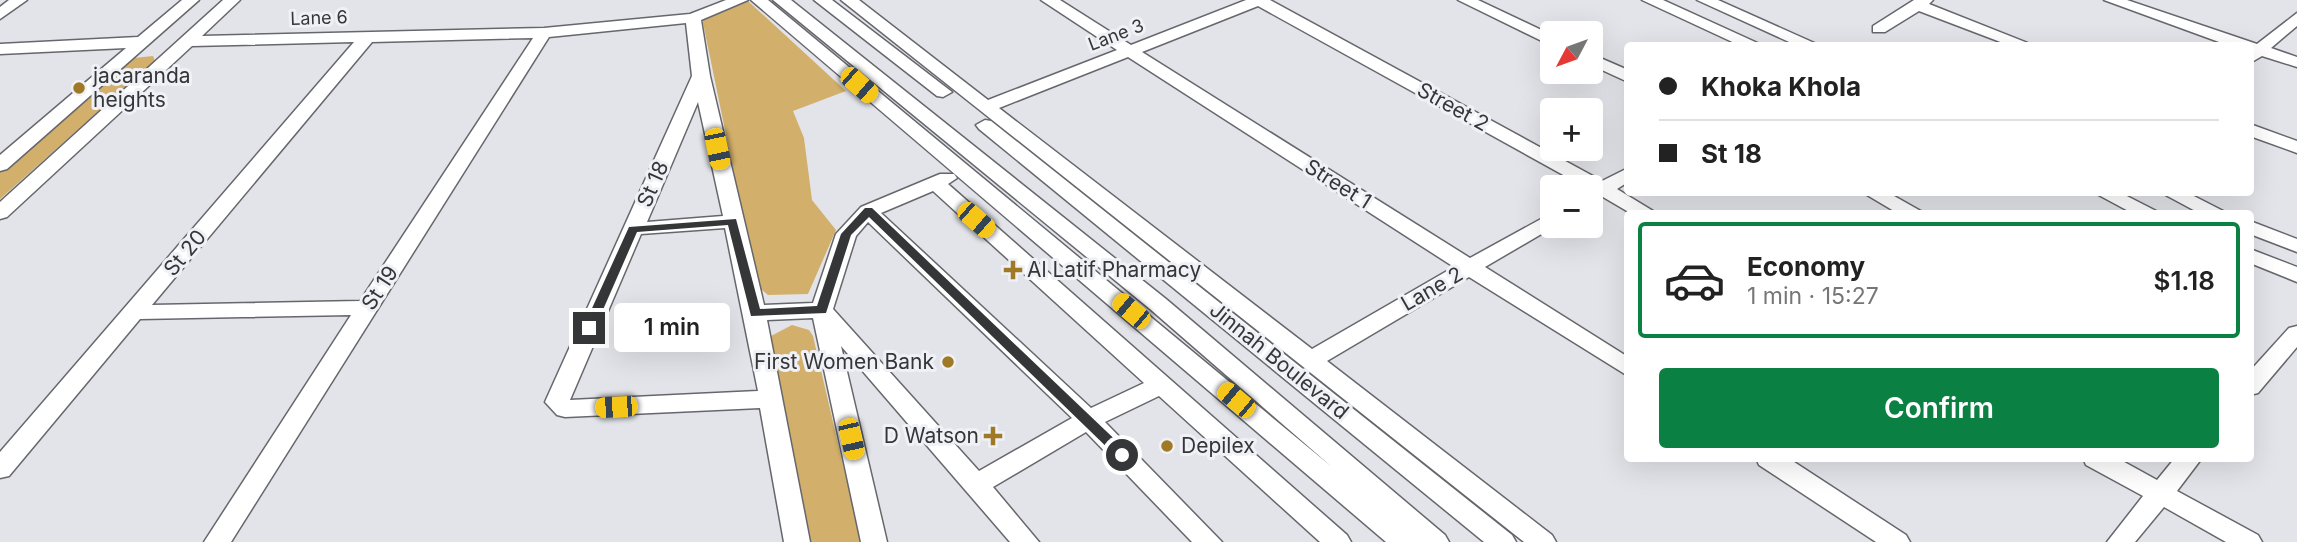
<!DOCTYPE html>
<meta charset="utf-8">
<style>
body{margin:0;font-family:Inter,sans-serif;background:#f6f6f6;color:#222;height:100vh;display:flex;flex-direction:column;font-size:26px;white-space:nowrap}
*{box-sizing:border-box;margin:0}
p{font-size:23px;color:#767676}
.icon{flex:none;width:38px;height:38px;fill:none;stroke:currentColor;stroke-width:2;stroke-linecap:round;stroke-linejoin:round}
.map{position:relative;flex:1;overflow:hidden}
.drawer{position:absolute;left:1624px;top:210px;width:630px;height:252px;display:flex;flex-direction:column;background:#fff;border-radius:7px;box-shadow:0 7px 28px #0002}
.drawer>*{flex:none}
.top-card{position:absolute;left:1624px;top:42px;width:630px;height:154px;border-radius:7px;box-shadow:0 7px 28px #0002;display:grid;align-content:center;height:154px;padding:0 35px;background:#fff}
.needle{width:46px;rotate:229deg}
.controls{position:absolute;left:1540px;top:21px;display:grid;gap:14px}
.controls a{display:grid;place-items:center;width:63px;height:63px;border-radius:7px;background:#fff;box-shadow:0 7px 28px #0002;font-size:35px}
.end{position:absolute;width:32px;height:32px;margin:-16px;border:9px solid #353637;background:#fff;box-shadow:0 0 0 4px #fff}
.from{border-radius:50%}
.bubble{position:absolute;height:49px;border-radius:7px;background:#fff;box-shadow:0 7px 28px #0002;font-size:23px;font-weight:600;line-height:49px;text-align:center}
.car{position:absolute;width:21px;height:42px;margin:-21px -10px;border-radius:9px;box-shadow:0 0 5px 2px #0007;background:linear-gradient(#f5c518 24%,#345 0 40%,#f5c518 0 76%,#345 0 86%,#f5c518 0)}
.top-card b{display:flex;align-items:center;gap:24px;height:66px;font-size:26px}
.top-card b+b{border-top:2px solid #e0e0e0}
.top-card i{width:18px;height:18px;background:#222}
ul{padding:12px 0 0;list-style:none}
li{display:flex;align-items:center;gap:21px;height:116px;margin:0 14px 10px;padding:0 21px;border:4px solid transparent;border-radius:7px}
li div{flex:1}
li b{display:block;font-size:26px}
li em{font-style:normal;font-weight:600}
li.active{border-color:#0b8043}
li>.icon{width:63px;height:63px;stroke-width:1.5}
.cta{display:flex;gap:14px;margin-top:auto;padding:14px 35px}
.cta a{flex:1;height:80px;border-radius:7px;background:#0b8043;color:#fff;font-size:28px;font-weight:600;line-height:80px;text-align:center}
.map>svg:first-child{display:block}
</style>
<div class="map">
<svg width="2297" height="542" viewBox="0 0 2297 542">
<rect width="100%" height="100%" fill="#e3e4e9"/>
<g fill="#d2af6a">
<polygon points="748,1 846,91 793,111 804,138 812,200 836,230 808,294 768,295 757,286 702,18"/>
<polygon points="153,56 155,61 0,199 0,172 134,58"/>
<polygon points="792,325 809,330 813,336 861,542 805,542 771,365 771,336"/>
</g>
<g fill="none" stroke-linecap="round" stroke-linejoin="round">
<defs>
<g id="minor">
<polygon points="9,0 27,0 0,19 0,7"/>
<polygon points="182,0 199,0 7,169 0,171 0,155 126,48 0,54 0,44 138,37"/>
<path d="M223,0H240L202,36L544,28L690,14L726,0H748L701,20L710,76L764,305L813,303L836,234L861,207L940,174H954L957,178L948,184L1347,535L1351,542H1320L1159,396L1105,422L1222,542H1192L1086,432L993,487L1039,542H1010L841,346L887,542H861L813,318L767,320L810,542H784L760,408L565,417L557,415L545,402L692,76L686,23L549,37L231,542H204L351,315L140,319L9,476L0,478V452L354,42L192,46L7,217L0,219V202ZM533,38L360,301L152,305L372,42ZM698,102L723,216L647,222ZM933,191L1144,383L1091,408L881,213ZM868,222L1072,418L979,471L833,309L856,236ZM725,228L758,391L570,400L641,234Z"/>
<polygon points="751,0 768,0 1332,467 1150,309 773,0 791,0 1166,299 1445,535 1449,542 1386,542"/>
<polygon points="814,0 832,0 952,92 943,97 937,96"/>
<path d="M841,0H859L988,100L1117,50L1041,0H1060L1131,45L1246,0H1270L1602,181L1628,168V182L1617,189L1658,214H1632L1603,197L1591,200V187H1585L1258,6L1142,52L1470,258L1552,213V226H1555L1485,267L1628,357V376L1469,277L1327,361L1552,535L1556,542H1524ZM1128,57L1454,267L1312,349L999,108Z"/>
<polygon points="1458,0 1478,0 1552,35 1552,46"/>
<polygon points="1642,0 1663,0 1764,46 1741,46"/>
<polygon points="1697,0 1718,0 1821,46 1798,46"/>
<polygon points="1914,0 1933,0 1929,4 2035,46 2011,46 1919,11 1885,32 1873,32 1873,26"/>
<polygon points="2104,0 2127,0 2257,44 2297,13 2297,26 2271,48 2297,57 2297,67 2262,56 2250,63 2250,46 2230,46"/>
<polygon points="1591,54 1628,70 1628,82 1591,65"/>
<polygon points="985,120 991,121 1512,535 1516,542 1484,542 979,129 976,125"/>
<polygon points="2250,124 2297,141 2297,153 2250,136"/>
<polygon points="1862,192 1887,192 1926,214 1899,214"/>
<polygon points="2093,192 2119,192 2162,214 2134,214"/>
<polygon points="2160,192 2186,192 2229,214 2201,214"/>
<polygon points="2250,221 2297,239 2297,252 2250,234"/>
<polygon points="2250,249 2297,267 2297,282 2250,263"/>
<polygon points="2297,326 2297,347 2258,393 2250,395 2250,371 2289,328"/>
<polygon points="1756,458 1788,458 1906,535 1910,542 1876,542 1759,465"/>
<polygon points="2083,458 2117,458 2157,480 2175,458 2202,458 2177,491 2258,535 2262,542 2226,542 2164,507 2135,542 2107,542 2143,496 2086,465"/>
</g>
</defs>
<use href="#minor" stroke="#66676c" stroke-width="3"/>
<use href="#minor" fill="#fff" fill-rule="evenodd"/>
</g>
<polygon fill="#353637" points="865,208 872,208 1127,451 1127,458 1118,458 869,217 851,235 826,313 751,316 728,225 637,232 595,328 589,332 583,328 629,227 736,219 760,309 817,306 841,234"/>
<g fill="#9f7925" stroke="#f0f1f6" stroke-width="2.5">
<circle cx="79" cy="88" r="7"/>
<path d="M1009.5 259.5h7v7h7v7h-7v7h-7v-7h-7v-7h7z"/>
<circle cx="948" cy="362" r="7"/>
<path d="M989.5 425.5h7v7h7v7h-7v7h-7v-7h-7v-7h7z"/>
<circle cx="1167" cy="446" r="7"/>
</g>
<g text-anchor="middle" stroke-width="6" stroke-linejoin="round" paint-order="stroke">
<g font-size="18" fill="#353637" stroke="#f0f1f6">
<text transform="translate(319 18) rotate(-2)" y="6">Lane 6</text>
<text transform="translate(1116 35) rotate(-21)" y="6">Lane 3</text>
</g>
<g font-size="21" fill="#353637" stroke="#f0f1f6" text-anchor="start">
<text x="93" y="83">jacaranda<tspan x="93" dy="24">heights</tspan></text>
<text x="1027" y="277">Al Latif Pharmacy</text>
<text x="934" y="369" text-anchor="end">First Women Bank</text>
<text x="979" y="443" text-anchor="end">D Watson</text>
<text x="1181" y="453">Depilex</text>
</g>
<g font-size="21" fill="#353637" stroke="#f0f1f6">
<text transform="translate(1453 107) rotate(29)" y="7">Street 2</text>
<text transform="translate(653 184) rotate(-66)" y="7">St 18</text>
<text transform="translate(1338 184) rotate(32)" y="7">Street 1</text>
<text transform="translate(185 253) rotate(-50)" y="7">St 20</text>
<text transform="translate(380 288) rotate(-57)" y="7">St 19</text>
<text transform="translate(1432 289) rotate(-30)" y="7">Lane 2</text>
<text transform="translate(1279 361) rotate(39)" y="7">Jinnah Boulevard</text>
</g>
</g>
</svg>
<div class="controls">
<a><svg class="needle" viewBox="-14 -14 28 28"><path d="M0-13l5 13h-10z" fill="#e53935"/><path d="M0 13l5-13h-10z" fill="#767676"/></svg></a>
<a>+</a>
<a>−</a>
</div>
<i class="end from" style="left:1122px;top:455px"></i>
<i class="end" style="left:589px;top:328px"></i>
<div class="bubble" style="left:614px;top:303px;width:116px">1 min</div>
<i class="car" style="left:859px;top:85px;rotate:131deg"></i>
<i class="car" style="left:717px;top:149px;rotate:168deg"></i>
<i class="car" style="left:976px;top:220px;rotate:131deg"></i>
<i class="car" style="left:1131px;top:311px;rotate:310deg"></i>
<i class="car" style="left:1236px;top:400px;rotate:310deg"></i>
<i class="car" style="left:616px;top:407px;rotate:267deg"></i>
<i class="car" style="left:851px;top:439px;rotate:167deg"></i>
<div class="top-card">
<b><i class="from"></i>Khoka Khola</b>
<b><i></i>St 18</b>
</div>
<section class="drawer">
<ul>
<li class="active"><svg class="icon" aria-label="car" viewBox="0 0 24 24"><path d="M5 17H2v-5l4-1 3-4h7l3 4 3 1v5h-3M9 17h6M6 11h13"/><circle cx="7" cy="17" r="2"/><circle cx="17" cy="17" r="2"/></svg><div><b>Economy</b><p>1 min · 15:27</p></div><em>$1.18</em></li>
</ul>
<div class="cta"><a>Confirm</a></div>
</section>
</div>
